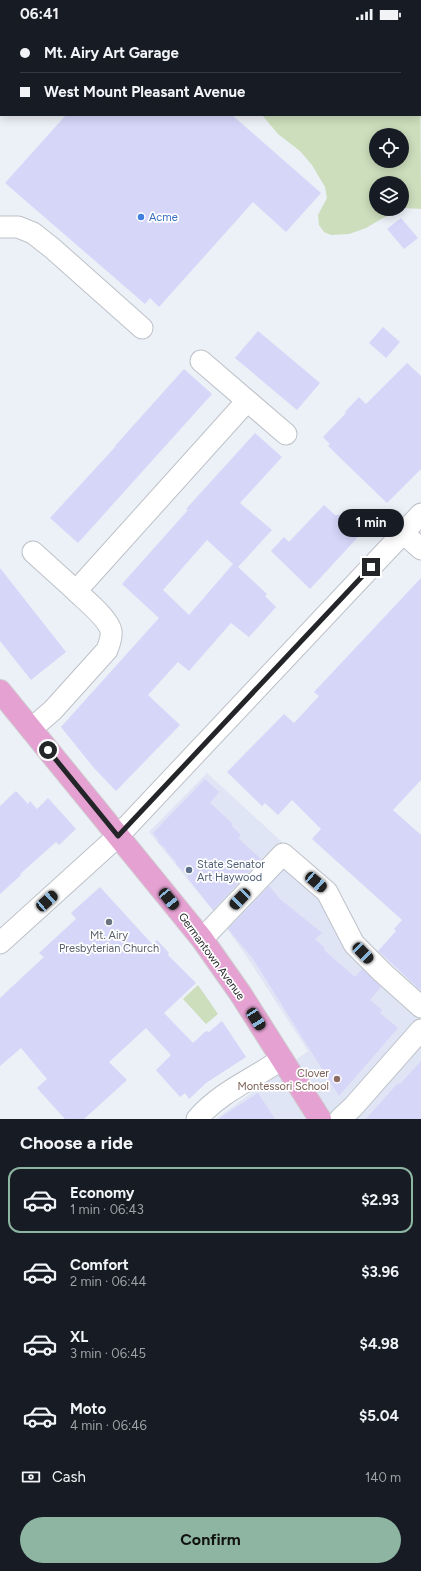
<!DOCTYPE html>
<meta charset="utf-8">
<style>
body{margin:0;font-family:Figtree,sans-serif;background:#20242c;color:#f1f3f6;height:100vh;display:flex;flex-direction:column;font-size:15px;white-space:nowrap}
*{box-sizing:border-box;margin:0}
p{font-size:13px;color:#9ea1a6}
.icon{flex:none;width:22px;height:22px;fill:none;stroke:currentColor;stroke-width:2;stroke-linecap:round;stroke-linejoin:round}
.map{position:relative;height:1091px;overflow:hidden}
.sheet{display:flex;flex-direction:column;background:#171b24;flex:1}
.sheet>*{flex:none}
.banner{position:absolute;left:0px;top:0px;width:421px;height:88px;box-shadow:0 2px 10px #0003;display:grid;align-content:center;height:88px;padding:0 20px;background:#171b24}
.fabs{position:absolute;left:369px;top:100px;display:grid;gap:8px}
.fabs a{display:grid;place-items:center;width:40px;height:40px;border-radius:50%;background:#171b24;box-shadow:0 2px 10px #0003;font-size:20px}
.end{position:absolute;width:18px;height:18px;margin:-9px;border:5px solid #242528;background:#fff;box-shadow:0 0 0 2px #fff}
.from{border-radius:50%}
.bubble{position:absolute;height:28px;border-radius:14px;background:#171b24;box-shadow:0 2px 10px #0003;font-size:13px;font-weight:700;line-height:28px;text-align:center}
.car{position:absolute;width:12px;height:24px;margin:-12px -6px;border-radius:5px;box-shadow:0 0 3px 1px #0007;background:linear-gradient(#222 24%,#8ab4d8 0 40%,#222 0 76%,#8ab4d8 0 86%,#222 0)}
.banner b{display:flex;align-items:center;gap:14px;height:38px;font-size:15px}
.banner b+b{border-top:1px solid #363941}
.banner i{width:10px;height:10px;background:#f1f3f6}
ul{padding:0;list-style:none}
li{display:flex;align-items:center;gap:12px;height:66px;margin:0 8px 6px;padding:0 12px;border:2px solid transparent;border-radius:12px}
li div{flex:1}
li b{display:block;font-size:15px}
li em{font-style:normal;font-weight:700}
li.current{border-color:#8db5a2}
li>.icon{width:36px;height:36px;stroke-width:1.5}
h2{padding:0 20px;font-size:18px;line-height:48px}
.pay{display:flex;align-items:center;gap:10px;height:44px;padding:0 20px;font-size:15px}
.pay p{margin-inline-start:auto}
.primary-button{display:flex;gap:8px;margin-top:auto;padding:8px 20px}
.primary-button a{flex:1;height:46px;border-radius:24px;background:#8db5a2;color:#111;font-size:16px;font-weight:700;line-height:46px;text-align:center}
.status{display:flex;justify-content:space-between;align-items:center;height:28px;padding:0 20px;background:#171b24;direction:ltr}
.status svg{height:11px;fill:currentColor}
.map>svg:first-child{display:block}
</style>
<div class="status"><b>06:41</b><svg viewBox="0 0 49 12"><path d="M0 12V9h3v3zM5 12V6h3v6zM10 12V3h3v9zM15 12V0h3v12zM26 1h20v11H26zM47 4h2v5h-2z"/></svg></div>
<div class="map">
<svg width="421" height="1091" viewBox="0 0 421 1091">
<rect width="100%" height="100%" fill="#ecf0f7"/>
<polygon fill="#dfe5f4" points="207,745 282,814 360,917 421,970 421,1091 216,1091 308,1023 245,926 223,895 149,804"/>
<g fill="#ccdebc" fill-rule="evenodd">
<rect x="181" y="0" width="195" height="1"/>
<path d="M420,1L421,181L405,180L381,191L366,200L349,206L331,207L324,204L319,197L318,187L327,170L325,159L312,137L300,123L278,106L262,87H420ZM376,107H402V133H376ZM376,155H402V181H376Z"/>
<polygon points="198,957 218,986 206,996 183,971"/>
</g>
<g fill="#d6d6f9" fill-rule="evenodd">
<polygon points="66,87 232,87 321,165 286,204 253,174 159,279 150,270 145,276 5,155"/>
<polygon points="401,190 418,210 404,221 387,201"/>
<polygon points="383,299 400,314 386,330 369,315"/>
<polygon points="258,303 320,355 297,382 235,330"/>
<polygon points="407,335 421,348 421,441 387,475 328,418 330,416 323,409 346,385 345,384 359,369 366,376"/>
<polygon points="184,341 212,366 78,515 50,490 116,418 115,418"/>
<path d="M255,405L282,429L240,475L272,502L238,539L267,566L265,568L276,579L249,609L231,595L189,643L178,634L148,667L180,697L116,763L94,740L61,699L159,590L122,556L188,482L186,481ZM207,512L233,536L189,587L163,562Z"/>
<polygon points="324,477 335,487 344,487 344,495 358,509 310,561 271,523 284,509 289,514"/>
<polygon points="0,540 66,624 31,652 0,613"/>
<polygon points="421,550 421,752 393,782 421,807 421,963 378,923 396,903 394,901 402,892 312,811 321,801 292,772 278,787 265,775 262,778 227,744 284,686 294,695 319,668 314,664"/>
<polygon points="205,751 219,764 210,775 233,796 231,797 241,807 238,810 261,831 213,882 187,849 188,848 176,836 177,835 166,823 167,822 158,814 159,813 153,805"/>
<polygon points="16,763 28,776 30,773 37,781 48,770 76,801 59,817 56,814 20,846 21,847 0,866 0,778"/>
<polygon points="269,858 280,871 322,905 315,911 325,920 324,922 355,949 362,941 381,959 370,972 382,982 380,985 398,1000 339,1068 253,931 228,901"/>
<polygon points="100,859 152,916 157,912 169,925 168,927 196,955 164,985 193,1015 206,1003 209,1004 222,993 246,1029 206,1055 189,1071 185,1065 180,1069 156,1042 171,1027 146,1000 109,1034 127,1052 84,1091 65,1091 37,1060 47,1051 21,1020 0,1038 0,970 44,929 39,925 76,891 71,885"/>
<polygon points="421,1033 421,1091 366,1091 398,1055 400,1056"/>
<polygon points="258,1065 275,1091 218,1091"/>
</g>
<g fill="none" stroke-linecap="round" stroke-linejoin="round">
<defs>
<g id="minor">
<polyline points="72,1 74,0"/>
<polyline points="0,57 1,57"/>
<polyline points="0,199 18,199 33,205 52,220 142,300"/>
<polyline points="201,333 286,406"/>
<polyline points="403,505 421,521"/>
<polyline points="33,524 76,563"/>
<path d="M31,701L53,682L107,622C109,616 112,610 111,603C108,590 85,572 76,563L247,373"/>
<polyline points="202,911 283,826 327,864 354,916 382,944 421,979"/>
<polyline points="0,915 118,808 421,486"/>
<path d="M197,1091C220,1064 253,1051 282,1031"/>
<polyline points="340,1091 353,1079 421,1002"/>
</g>
<polyline id="major" points="0,663 202,911 240,965 320,1091"/>
</defs>
<use href="#minor" stroke="#bdc1c8" stroke-width="23"/>
<use href="#major" stroke="#cfcfd0" stroke-width="24"/>
<use href="#minor" stroke="#fff" stroke-width="21"/>
<use href="#major" stroke="#e4a1d1" stroke-width="22"/>
</g>
<g fill="none" stroke-linecap="round" stroke-linejoin="round">
<polyline stroke="#242528" stroke-width="5" points="48,722 118,808 371,539"/>
</g>
<circle fill="#3f7fe0" stroke="#fff" stroke-width="1.5" cx="141" cy="189" r="4"/>
<circle fill="#5c6f8a" stroke="#fff" stroke-width="1.5" cx="189" cy="842" r="4"/>
<circle fill="#6b7280" stroke="#fff" stroke-width="1.5" cx="109" cy="894" r="4"/>
<circle fill="#8d6e63" stroke="#fff" stroke-width="1.5" cx="337" cy="1051" r="4"/>
<g text-anchor="middle" stroke-width="3.5" stroke-linejoin="round" paint-order="stroke">
<g font-size="11" fill="#366cbe" stroke="#fff" text-anchor="start">
<text x="149" y="193">Acme</text>
</g>
<g font-size="11" fill="#4e5e75" stroke="#fff" text-anchor="start">
<text x="197" y="840">State Senator<tspan x="197" dy="13">Art Haywood</tspan></text>
</g>
<g font-size="11" fill="#5b616d" stroke="#fff">
<text x="109" y="911">Mt. Airy<tspan x="109" dy="13">Presbyterian Church</tspan></text>
</g>
<g font-size="11" fill="#242528" stroke="#fff">
<text transform="translate(212 928) rotate(54)" y="4">Germantown Avenue</text>
</g>
<g font-size="11" fill="#785e54" stroke="#fff" text-anchor="end">
<text x="329" y="1049">Clover<tspan x="329" dy="13">Montessori School</tspan></text>
</g>
</g>
</svg>
<div class="fabs">
<a><svg class="icon" aria-label="locate" viewBox="0 0 24 24"><circle cx="12" cy="12" r="6"/><path d="M12 2v4M12 18v4M2 12h4M18 12h4"/></svg></a>
<a><svg class="icon" aria-label="layers" viewBox="0 0 24 24"><path d="M12 4l9 5-9 5-9-5zM3 14l9 5 9-5"/></svg></a>
</div>
<i class="end from" style="left:48px;top:722px"></i>
<i class="end" style="left:371px;top:539px"></i>
<div class="bubble" style="left:338px;top:481px;width:66px">1 min</div>
<i class="car" style="left:316px;top:854px;rotate:131deg"></i>
<i class="car" style="left:169px;top:871px;rotate:141deg"></i>
<i class="car" style="left:240px;top:871px;rotate:224deg"></i>
<i class="car" style="left:47px;top:873px;rotate:48deg"></i>
<i class="car" style="left:363px;top:925px;rotate:136deg"></i>
<i class="car" style="left:256px;top:991px;rotate:147deg"></i>
<div class="banner">
<b><i class="from"></i>Mt. Airy Art Garage</b>
<b><i></i>West Mount Pleasant Avenue</b>
</div>
</div>
<section class="sheet">
<h2>Choose a ride</h2>
<ul>
<li class="current"><svg class="icon" aria-label="car" viewBox="0 0 24 24"><path d="M5 17H2v-5l4-1 3-4h7l3 4 3 1v5h-3M9 17h6M6 11h13"/><circle cx="7" cy="17" r="2"/><circle cx="17" cy="17" r="2"/></svg><div><b>Economy</b><p>1 min · 06:43</p></div><em>$2.93</em></li>
<li><svg class="icon" aria-label="car" viewBox="0 0 24 24"><path d="M5 17H2v-5l4-1 3-4h7l3 4 3 1v5h-3M9 17h6M6 11h13"/><circle cx="7" cy="17" r="2"/><circle cx="17" cy="17" r="2"/></svg><div><b>Comfort</b><p>2 min · 06:44</p></div><em>$3.96</em></li>
<li><svg class="icon" aria-label="car" viewBox="0 0 24 24"><path d="M5 17H2v-5l4-1 3-4h7l3 4 3 1v5h-3M9 17h6M6 11h13"/><circle cx="7" cy="17" r="2"/><circle cx="17" cy="17" r="2"/></svg><div><b>XL</b><p>3 min · 06:45</p></div><em>$4.98</em></li>
<li><svg class="icon" aria-label="car" viewBox="0 0 24 24"><path d="M5 17H2v-5l4-1 3-4h7l3 4 3 1v5h-3M9 17h6M6 11h13"/><circle cx="7" cy="17" r="2"/><circle cx="17" cy="17" r="2"/></svg><div><b>Moto</b><p>4 min · 06:46</p></div><em>$5.04</em></li>
</ul>
<div class="pay"><svg class="icon" aria-label="cash" viewBox="0 0 24 24"><path d="M3 7h18v10H3z"/><circle cx="12" cy="12" r="2"/></svg>Cash<p>140 m</p></div>
<div class="primary-button"><a>Confirm</a></div>
</section>
